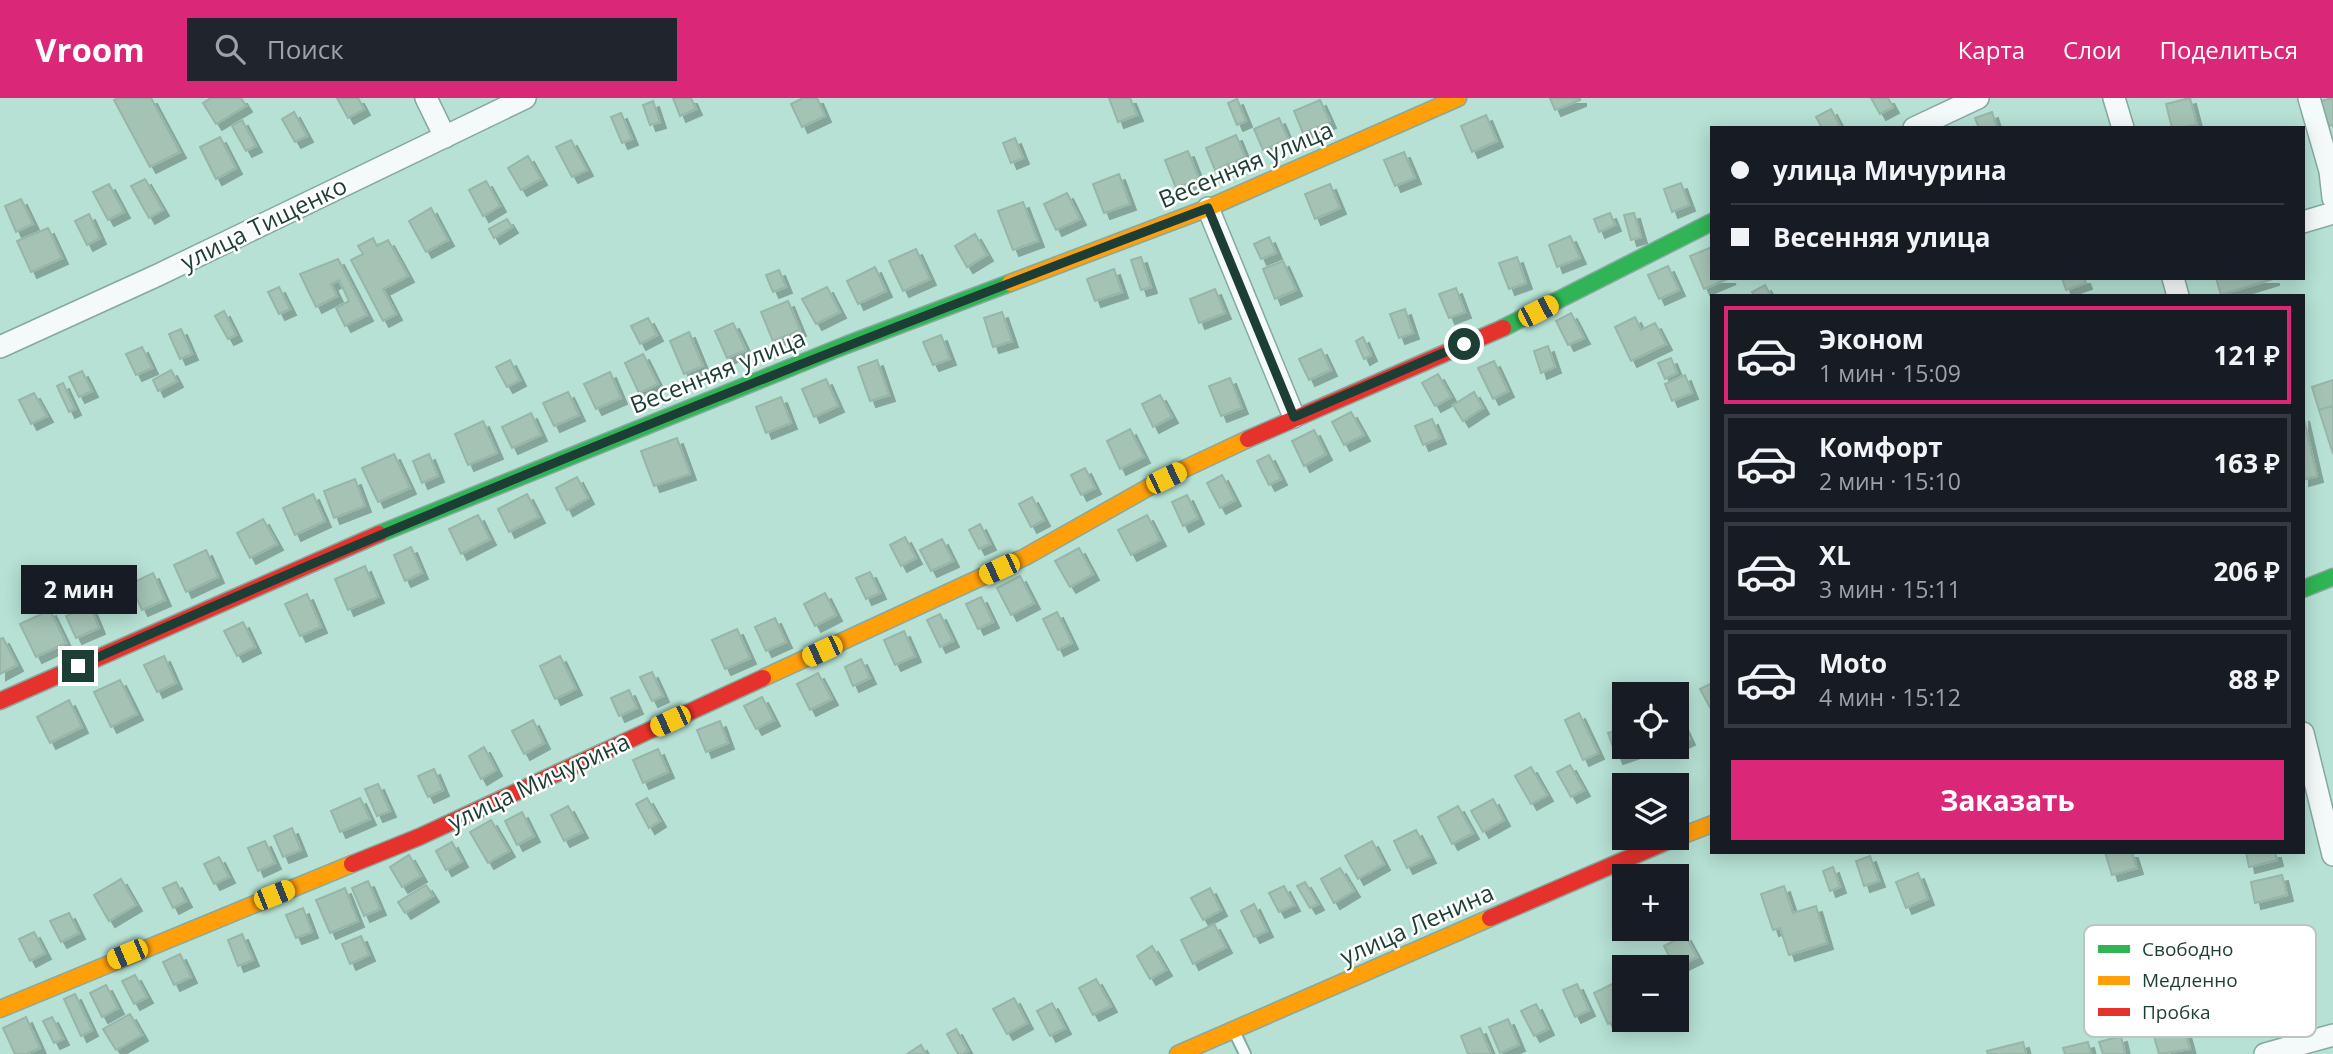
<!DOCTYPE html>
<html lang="ru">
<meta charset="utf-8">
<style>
body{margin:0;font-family:"Open Sans",sans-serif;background:#20242c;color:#f1f3f6;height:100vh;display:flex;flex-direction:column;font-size:26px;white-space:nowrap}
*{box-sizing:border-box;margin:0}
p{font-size:23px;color:#9ea1a6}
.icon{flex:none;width:38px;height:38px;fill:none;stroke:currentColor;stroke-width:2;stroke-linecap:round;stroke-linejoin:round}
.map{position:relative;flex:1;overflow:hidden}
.side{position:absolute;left:1710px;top:196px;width:595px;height:560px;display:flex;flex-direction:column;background:#171b24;border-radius:0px;box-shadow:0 4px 18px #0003}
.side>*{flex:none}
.hud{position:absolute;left:1710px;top:28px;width:595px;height:154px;border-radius:0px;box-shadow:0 4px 18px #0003;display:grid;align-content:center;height:154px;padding:0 21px;background:#171b24}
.fabs{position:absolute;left:1612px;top:584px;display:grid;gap:14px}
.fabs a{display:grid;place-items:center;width:77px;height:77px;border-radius:0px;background:#171b24;box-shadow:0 4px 18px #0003;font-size:35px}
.end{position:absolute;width:32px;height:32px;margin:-16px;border:9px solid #1d3e35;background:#fff;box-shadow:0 0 0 4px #fff}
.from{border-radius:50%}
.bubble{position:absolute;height:49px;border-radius:0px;background:#171b24;box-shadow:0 4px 18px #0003;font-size:23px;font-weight:700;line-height:49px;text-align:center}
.car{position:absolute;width:21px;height:42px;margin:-21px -10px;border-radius:9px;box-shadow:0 0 5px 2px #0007;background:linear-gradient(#f5c518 24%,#345 0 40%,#f5c518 0 76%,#345 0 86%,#f5c518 0)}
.hud b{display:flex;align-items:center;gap:24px;height:66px;font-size:26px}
.hud b+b{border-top:2px solid #363941}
.hud i{width:18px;height:18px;background:#f1f3f6}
ul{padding:12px 0 0;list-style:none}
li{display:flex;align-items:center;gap:21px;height:98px;margin:0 14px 10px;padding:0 7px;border:4px solid #363941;border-radius:0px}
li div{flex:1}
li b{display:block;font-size:26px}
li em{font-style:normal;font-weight:700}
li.active{border-color:#db2777}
li>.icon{width:63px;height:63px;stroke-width:1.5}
.primary-button{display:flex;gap:14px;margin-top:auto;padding:14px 21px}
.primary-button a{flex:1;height:80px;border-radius:0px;background:#db2777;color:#fff;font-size:28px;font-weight:700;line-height:80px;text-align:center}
header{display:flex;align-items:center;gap:42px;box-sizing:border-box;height:98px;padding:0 35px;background:#db2777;color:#fff}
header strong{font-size:33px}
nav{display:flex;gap:38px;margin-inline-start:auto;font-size:24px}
.search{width:490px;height:63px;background:#20242c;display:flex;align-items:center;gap:18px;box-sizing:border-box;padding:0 24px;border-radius:0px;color:#9ea1a6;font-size:26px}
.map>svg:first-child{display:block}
</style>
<header>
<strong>Vroom</strong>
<div class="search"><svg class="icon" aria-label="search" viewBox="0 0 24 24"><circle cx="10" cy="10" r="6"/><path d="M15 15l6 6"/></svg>Поиск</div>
<nav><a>Карта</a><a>Слои</a><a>Поделиться</a></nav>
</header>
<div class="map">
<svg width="2333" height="956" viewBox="0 0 2333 956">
<defs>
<filter id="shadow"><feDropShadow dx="6" dy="6" stdDeviation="0" flood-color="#0004"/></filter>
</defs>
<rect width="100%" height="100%" fill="#b6e1d4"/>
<g fill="#a4c3b5" stroke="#97b5a8" stroke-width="2" filter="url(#shadow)">
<polygon points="118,0 151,0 180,54 150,69 114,2"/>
<polygon points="211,0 241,0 246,8 216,26 203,5"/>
<polygon points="337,0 358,0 364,11 348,20"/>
<polygon points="673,0 691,0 696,11 680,18"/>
<polygon points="803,0 817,0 825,18 802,29 791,6"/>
<polygon points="1109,0 1130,0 1137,17 1118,24"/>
<polygon points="1550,0 1580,0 1580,2 1555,12"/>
<polygon points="1871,0 1888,0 1893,9 1880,16"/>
<polygon points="2190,0 2197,27 2172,30 2166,6"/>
<polygon points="2333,0 2333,27 2329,28 2321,3"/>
<polygon points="1237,1 1246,23 1237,27 1228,5"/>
<polygon points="1320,2 1330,24 1303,35 1294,13"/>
<polygon points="653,3 660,24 650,27 643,7"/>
<polygon points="1831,11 1841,30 1822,30 1816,19"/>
<polygon points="294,14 307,38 295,44 282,21"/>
<polygon points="1992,14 1997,30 1979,30 1975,20"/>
<polygon points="621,15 632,41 622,45 611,19"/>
<polygon points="1486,17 1497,43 1472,54 1461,28"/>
<polygon points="1279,20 1288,41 1263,52 1254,31"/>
<polygon points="242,22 256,48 246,53 232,28"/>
<polygon points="1236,37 1245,59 1215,72 1206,50"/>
<polygon points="220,39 236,70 216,81 200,49"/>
<polygon points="1015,40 1023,60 1011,65 1003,45"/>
<polygon points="571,42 587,72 572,79 556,49"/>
<polygon points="1188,53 1199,81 1176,90 1165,62"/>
<polygon points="1404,54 1415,80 1395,88 1384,62"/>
<polygon points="528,58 541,81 521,92 508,70"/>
<polygon points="1119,76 1130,106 1104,115 1093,86"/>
<polygon points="145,81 163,112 149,120 131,88"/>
<polygon points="486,83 500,108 483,118 469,92"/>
<polygon points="1681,85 1689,107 1672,114 1664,91"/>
<polygon points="109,86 124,114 108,122 93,94"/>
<polygon points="1330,86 1340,110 1315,121 1305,96"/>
<polygon points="1067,95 1080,121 1056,132 1044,106"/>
<polygon points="21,101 33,126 16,134 5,108"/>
<polygon points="1023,104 1038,143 1013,152 998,113"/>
<polygon points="431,110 448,142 426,154 409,123"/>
<polygon points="1610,115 1615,127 1599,134 1594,121"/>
<polygon points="1634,115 1641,139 1631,142 1624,117"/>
<polygon points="89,116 100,140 87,147 75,123"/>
<polygon points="507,121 512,129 494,140 489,131"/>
<polygon points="48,130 62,160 31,174 17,143"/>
<polygon points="975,136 987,157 967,169 955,148"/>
<polygon points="1570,138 1580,160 1557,169 1549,147"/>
<polygon points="1269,139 1276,155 1261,161 1254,146"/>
<polygon points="373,140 377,148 388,142 408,178 383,191 396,216 383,223 351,162 363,156 358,148"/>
<polygon points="1712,149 1712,180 1730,180 1704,191 1690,158"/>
<polygon points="916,151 930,181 903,193 889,163"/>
<polygon points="1141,159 1151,189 1141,192 1131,162"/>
<polygon points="1517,159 1526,185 1509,191 1499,165"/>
<polygon points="338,161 367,217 345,228 336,210 349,203 339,182 331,186 337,198 316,209 300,176"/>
<polygon points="1283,163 1296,192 1275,201 1263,171"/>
<polygon points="1668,168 1679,192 1659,201 1648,177"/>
<polygon points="875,169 886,193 858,206 847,183"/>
<polygon points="1114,171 1122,194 1095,203 1087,181"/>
<polygon points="779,172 786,189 773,194 766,177"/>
<polygon points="2062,180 2084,180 2086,185 2066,192"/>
<polygon points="2216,180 2273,180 2273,181 2221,197"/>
<polygon points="1765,187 1771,198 1755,198 1752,194"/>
<polygon points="279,189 290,211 279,216 268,194"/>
<polygon points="827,189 840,214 816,226 802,201"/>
<polygon points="1456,190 1465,214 1449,220 1439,196"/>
<polygon points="1215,191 1225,215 1199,225 1190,201"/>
<polygon points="788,203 800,232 773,243 761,214"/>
<polygon points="1405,211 1413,235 1399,240 1390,216"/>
<polygon points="224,213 236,237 228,241 215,218"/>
<polygon points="1002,214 1012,243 993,249 984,220"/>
<polygon points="1571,215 1584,240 1568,247 1556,223"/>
<polygon points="1635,219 1641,232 1655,225 1666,246 1631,263 1615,229"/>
<polygon points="648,220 657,237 640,246 631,228"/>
<polygon points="733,225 746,252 727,260 715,233"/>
<polygon points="181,231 192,256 180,261 169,236"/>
<polygon points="689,234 703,268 684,276 670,243"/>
<polygon points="941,237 950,261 933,267 923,244"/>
<polygon points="1363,239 1371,257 1364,261 1356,243"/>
<polygon points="1548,248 1555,269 1541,275 1534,253"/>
<polygon points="142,249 152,270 136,277 126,256"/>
<polygon points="1321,251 1331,272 1309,282 1299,261"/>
<polygon points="643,256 658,286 639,295 625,265"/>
<polygon points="1671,260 1677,275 1665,281 1658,265"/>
<polygon points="510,262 520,282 507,289 496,269"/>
<polygon points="877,262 889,297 870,303 858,269"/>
<polygon points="1494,263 1508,293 1493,301 1478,270"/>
<polygon points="171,272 177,283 158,293 153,282"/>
<polygon points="82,273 92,293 79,299 69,279"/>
<polygon points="610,274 621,300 596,311 584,286"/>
<polygon points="1438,276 1451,299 1435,308 1422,285"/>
<polygon points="1685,277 1692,295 1672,303 1665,286"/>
<polygon points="1230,280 1242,310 1221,318 1209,288"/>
<polygon points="826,281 838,308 814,319 802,291"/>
<polygon points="2333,282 2333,308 2319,312 2312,289"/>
<polygon points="63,285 75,311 69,314 57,288"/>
<polygon points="568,294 579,317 554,328 543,305"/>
<polygon points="1474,294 1483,310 1463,323 1453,307"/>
<polygon points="34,295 47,318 31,326 19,302"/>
<polygon points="1160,297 1172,319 1153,329 1142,306"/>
<polygon points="781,299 791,325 766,335 756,309"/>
<polygon points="2333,308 2333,356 2319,312"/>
<polygon points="1351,314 1364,337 1344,347 1332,324"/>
<polygon points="531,315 541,337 512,350 502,329"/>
<polygon points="2303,317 2317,378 2303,382"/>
<polygon points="1432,321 1440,340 1423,347 1415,328"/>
<polygon points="483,323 497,355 468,367 455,336"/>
<polygon points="1130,331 1144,359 1120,371 1107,343"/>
<polygon points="1314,332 1326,356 1304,368 1292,343"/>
<polygon points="677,340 690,376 654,388 641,353"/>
<polygon points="394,356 410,390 378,404 362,370"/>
<polygon points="429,356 438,378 422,385 413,363"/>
<polygon points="1269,357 1281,381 1269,387 1257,363"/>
<polygon points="1085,370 1095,390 1081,397 1071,377"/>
<polygon points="1222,377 1235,402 1220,410 1207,385"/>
<polygon points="577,379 588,400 567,412 556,390"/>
<polygon points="355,381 365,408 334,420 324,393"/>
<polygon points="313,396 325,423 295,437 283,410"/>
<polygon points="527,396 539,419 509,434 498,411"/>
<polygon points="1187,397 1198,420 1183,428 1172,404"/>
<polygon points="1032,399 1044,422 1031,429 1019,406"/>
<polygon points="478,417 490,441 461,456 449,431"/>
<polygon points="1147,417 1160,442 1131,457 1118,432"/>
<polygon points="263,421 277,446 250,460 237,435"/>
<polygon points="980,426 990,446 979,451 969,432"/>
<polygon points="905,439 916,460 901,468 890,447"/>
<polygon points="942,441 953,463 931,473 920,452"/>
<polygon points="411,449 422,475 405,483 394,457"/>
<polygon points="1079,450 1093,476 1070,489 1055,463"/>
<polygon points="206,452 218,479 186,494 174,467"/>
<polygon points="365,468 378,499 348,512 335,481"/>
<polygon points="870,474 880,495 866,501 856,480"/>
<polygon points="153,475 165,502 142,512 130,486"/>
<polygon points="1020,478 1034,505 1011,517 997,490"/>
<polygon points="825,495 836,517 815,528 804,506"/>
<polygon points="307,496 321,529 300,538 285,506"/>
<polygon points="981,499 993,524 978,531 966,506"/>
<polygon points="90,508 99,530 76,540 66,518"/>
<polygon points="50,512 66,545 36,559 20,526"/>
<polygon points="1057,514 1072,545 1058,552 1043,521"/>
<polygon points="940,516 953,543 940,549 927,522"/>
<polygon points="775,520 786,544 766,553 755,529"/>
<polygon points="243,524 255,549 237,558 224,533"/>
<polygon points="737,531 750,560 725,571 712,542"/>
<polygon points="904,533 915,558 895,567 884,542"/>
<polygon points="3,540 17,567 0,576 0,541"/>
<polygon points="164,558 176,585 157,594 144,567"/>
<polygon points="560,558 576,591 555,601 540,568"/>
<polygon points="861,561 870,580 853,588 845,569"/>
<polygon points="652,574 663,598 652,603 640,579"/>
<polygon points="818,575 832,601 810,612 797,586"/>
<polygon points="120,582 137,616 111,629 94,594"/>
<polygon points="1712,585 1712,613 1700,591"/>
<polygon points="629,592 637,610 619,618 611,600"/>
<polygon points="762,599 774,622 756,631 744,608"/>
<polygon points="69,602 82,629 50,645 37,619"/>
<polygon points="1676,613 1689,641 1676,647"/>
<polygon points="1579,615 1598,655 1583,662 1565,622"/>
<polygon points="533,622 544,645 524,656 512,633"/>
<polygon points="720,623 728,645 706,654 697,632"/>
<polygon points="1624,630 1624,649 1633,649 1635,654 1617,660 1608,635"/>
<polygon points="484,649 496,672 481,681 469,658"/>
<polygon points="658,651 668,674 643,685 633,662"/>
<polygon points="1570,667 1584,692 1571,699 1557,674"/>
<polygon points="1531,669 1547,697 1531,706 1515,678"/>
<polygon points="434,671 443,692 428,699 418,678"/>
<polygon points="378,686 390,713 377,718 365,691"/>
<polygon points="360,700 370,721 340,734 331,713"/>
<polygon points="647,700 660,723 649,730 636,706"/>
<polygon points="1493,701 1504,722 1483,734 1471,713"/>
<polygon points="568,708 582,734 564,743 551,717"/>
<polygon points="1458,708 1473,735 1452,746 1438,719"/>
<polygon points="522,714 534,738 517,747 505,723"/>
<polygon points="491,722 509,753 488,765 470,734"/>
<polygon points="292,730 301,752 283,759 274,738"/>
<polygon points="1416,732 1430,759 1407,770 1394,743"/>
<polygon points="265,743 275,765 258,773 248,750"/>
<polygon points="1372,743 1384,766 1358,781 1345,758"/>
<polygon points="452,744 462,763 446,772 436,753"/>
<polygon points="2105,754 2132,754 2137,770 2112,777"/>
<polygon points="2246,754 2275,754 2277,762 2249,769"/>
<polygon points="409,757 421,778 402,789 390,769"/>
<polygon points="1870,758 1879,783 1864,788 1856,763"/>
<polygon points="219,759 229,779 214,786 204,766"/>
<polygon points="1833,769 1840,789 1830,793 1823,773"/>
<polygon points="1340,770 1354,793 1334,805 1321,781"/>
<polygon points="1918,775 1928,801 1906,810 1896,784"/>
<polygon points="2282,777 2287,797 2255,805 2251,784"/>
<polygon points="121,781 136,807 109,823 94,797"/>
<polygon points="368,783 380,811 364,818 352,790"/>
<polygon points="176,784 186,803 173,810 163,790"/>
<polygon points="1305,784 1318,806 1310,810 1297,788"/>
<polygon points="426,787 433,798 405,815 398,804"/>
<polygon points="1284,788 1294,807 1279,814 1269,795"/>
<polygon points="1784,788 1793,815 1816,808 1827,845 1789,857 1780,830 1773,832 1761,796"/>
<polygon points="345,790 358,823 330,835 316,802"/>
<polygon points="1210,790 1221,812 1203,822 1191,800"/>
<polygon points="1254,806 1267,833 1254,839 1241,813"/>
<polygon points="303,810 312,834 296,840 286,817"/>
<polygon points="69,815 79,835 61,844 50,823"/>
<polygon points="1214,826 1226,849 1193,866 1181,842"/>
<polygon points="34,834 45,855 30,863 19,841"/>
<polygon points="242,836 253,862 238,868 228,842"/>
<polygon points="1685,837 1697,859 1675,870 1664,848"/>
<polygon points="361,838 369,857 350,866 342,846"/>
<polygon points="1152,848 1166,872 1150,881 1137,858"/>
<polygon points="180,856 191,879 174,887 163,864"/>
<polygon points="1635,862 1639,870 1624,870 1624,887 1616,870"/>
<polygon points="135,877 147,899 134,906 122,883"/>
<polygon points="1096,881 1111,908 1093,917 1079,890"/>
<polygon points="1614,885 1624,906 1624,919 1608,926 1594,895"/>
<polygon points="1577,886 1589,912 1575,919 1563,892"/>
<polygon points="106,887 118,910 102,919 90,895"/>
<polygon points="75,896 92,932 81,938 64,901"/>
<polygon points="1014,900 1027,925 1007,936 993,911"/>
<polygon points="1052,905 1065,930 1050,938 1037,913"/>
<polygon points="1536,906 1548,931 1534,938 1521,913"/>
<polygon points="130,916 142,937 116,952 103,931"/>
<polygon points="26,919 40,950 26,956 15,956 3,930"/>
<polygon points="52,919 63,941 54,945 43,923"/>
<polygon points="2181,919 2190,951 2159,956 2151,928"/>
<polygon points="1508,921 1519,947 1500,955 1489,929"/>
<polygon points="1480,930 1491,956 1468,956 1461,938"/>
<polygon points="956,931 968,953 963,956 958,956 947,936"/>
<polygon points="2121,938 2125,956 2103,956 2099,944"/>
<polygon points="2023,944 2026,956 1988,956 1987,953"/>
<polygon points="2088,944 2091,956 2065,956 2063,950"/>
<polygon points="921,947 926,956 907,956"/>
</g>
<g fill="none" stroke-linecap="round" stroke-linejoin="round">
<defs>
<polyline id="lane" points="1234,933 1245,956"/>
<g id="street">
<polyline points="426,0 445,39"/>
<polyline points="2114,0 2123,30"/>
<polyline points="2309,0 2330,73 2333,100"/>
<polyline points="1914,30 1978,0"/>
<polyline points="1208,110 1294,319"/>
<polyline points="2303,124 2333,115"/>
<polyline points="2173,180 2178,198"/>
<polyline points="0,249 158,177 525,0"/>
<polyline points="2303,635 2333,757"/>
<polyline points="2265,956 2333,937"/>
</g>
<g id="fast">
<polyline points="1503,230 1712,124"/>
<polyline points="379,436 846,247 1010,185"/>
<polyline points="2303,491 2333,479"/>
</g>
<g id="slow">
<polyline points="1010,185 1208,110 1458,0"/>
<polyline points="763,580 1025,459 1165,380 1248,341"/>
<polyline points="1676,740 1712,726"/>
<polyline points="0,911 352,766"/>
<polyline points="1178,956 1490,820"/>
</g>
<g id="jam">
<polyline points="1248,341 1503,230"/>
<polyline points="0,603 379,436"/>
<polyline points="352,766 419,739 763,580"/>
<polyline points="1490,820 1675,740"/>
</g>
</defs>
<use href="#lane" stroke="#86a89f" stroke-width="14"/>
<use href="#street" stroke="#86a89f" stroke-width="24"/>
<use href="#fast" stroke="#86a89f" stroke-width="19"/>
<use href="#slow" stroke="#86a89f" stroke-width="19"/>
<use href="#jam" stroke="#86a89f" stroke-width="19"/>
<use href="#lane" stroke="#f4faf9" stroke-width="10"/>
<use href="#street" stroke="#f4faf9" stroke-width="21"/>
<use href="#fast" stroke="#30b455" stroke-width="16"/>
<use href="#slow" stroke="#ff9f0a" stroke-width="16"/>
<use href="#jam" stroke="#e5322d" stroke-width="16"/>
</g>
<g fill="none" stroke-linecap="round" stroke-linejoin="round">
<path stroke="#1d3e35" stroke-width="9" d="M78,568C450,402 827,253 1208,110L1294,319L1464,246"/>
</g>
<g text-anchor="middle" stroke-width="5" stroke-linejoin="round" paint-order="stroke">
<g font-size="24" fill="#1d3e35" stroke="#fff">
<text transform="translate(1246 67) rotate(-23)" y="8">Весенняя улица</text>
<text transform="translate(264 126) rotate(-26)" y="8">улица Тищенко</text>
<text transform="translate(718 274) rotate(-22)" y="8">Весенняя улица</text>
<text transform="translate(539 684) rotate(-25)" y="8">улица Мичурина</text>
<text transform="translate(1417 827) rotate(-24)" y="8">улица Ленина</text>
</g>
</g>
<rect x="2084" y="827" width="232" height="112" rx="10" fill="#fff" stroke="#bbc5c2" stroke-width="2"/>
<rect x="2098" y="847" width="32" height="8" fill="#30b455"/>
<rect x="2098" y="878" width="32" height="9" fill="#ff9f0a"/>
<rect x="2098" y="910" width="32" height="8" fill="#e5322d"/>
<g font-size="19" fill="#1d3e35">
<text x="2142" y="858">Свободно</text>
<text x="2142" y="889">Медленно</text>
<text x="2142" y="921">Пробка</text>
</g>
</svg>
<div class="fabs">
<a><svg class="icon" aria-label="locate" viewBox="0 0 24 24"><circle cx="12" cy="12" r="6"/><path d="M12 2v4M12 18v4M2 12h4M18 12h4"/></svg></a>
<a><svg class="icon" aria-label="layers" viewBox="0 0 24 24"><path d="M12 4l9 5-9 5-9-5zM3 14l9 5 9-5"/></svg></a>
<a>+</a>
<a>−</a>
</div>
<i class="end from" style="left:1464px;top:246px"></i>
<i class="end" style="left:78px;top:568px"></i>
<div class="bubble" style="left:21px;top:467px;width:116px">2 мин</div>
<i class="car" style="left:1538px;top:213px;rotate:63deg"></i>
<i class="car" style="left:1166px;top:380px;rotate:64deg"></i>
<i class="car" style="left:999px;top:471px;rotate:245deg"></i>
<i class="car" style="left:822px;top:553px;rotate:245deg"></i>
<i class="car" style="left:670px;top:623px;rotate:245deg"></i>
<i class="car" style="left:274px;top:797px;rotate:68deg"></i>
<i class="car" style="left:127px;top:856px;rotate:247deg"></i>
<div class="hud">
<b><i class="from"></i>улица Мичурина</b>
<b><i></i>Весенняя улица</b>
</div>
<section class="side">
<ul>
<li class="active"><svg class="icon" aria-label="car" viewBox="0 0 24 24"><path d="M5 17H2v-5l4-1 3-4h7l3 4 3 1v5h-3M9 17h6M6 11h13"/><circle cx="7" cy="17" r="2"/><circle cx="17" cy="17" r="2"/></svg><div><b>Эконом</b><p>1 мин · 15:09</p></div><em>121 ₽</em></li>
<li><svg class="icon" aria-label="car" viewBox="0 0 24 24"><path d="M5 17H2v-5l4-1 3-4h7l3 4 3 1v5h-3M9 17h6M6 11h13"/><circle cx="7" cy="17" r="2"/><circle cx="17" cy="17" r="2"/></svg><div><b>Комфорт</b><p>2 мин · 15:10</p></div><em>163 ₽</em></li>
<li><svg class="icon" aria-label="car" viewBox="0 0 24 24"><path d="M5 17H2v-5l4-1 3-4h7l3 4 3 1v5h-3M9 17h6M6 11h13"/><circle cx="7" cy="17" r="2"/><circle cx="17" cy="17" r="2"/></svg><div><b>XL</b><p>3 мин · 15:11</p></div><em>206 ₽</em></li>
<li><svg class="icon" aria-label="car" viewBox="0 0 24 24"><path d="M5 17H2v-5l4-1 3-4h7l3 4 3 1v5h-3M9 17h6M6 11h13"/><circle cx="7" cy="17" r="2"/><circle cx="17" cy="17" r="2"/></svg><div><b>Moto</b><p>4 мин · 15:12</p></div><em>88 ₽</em></li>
</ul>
<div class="primary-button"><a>Заказать</a></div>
</section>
</div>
